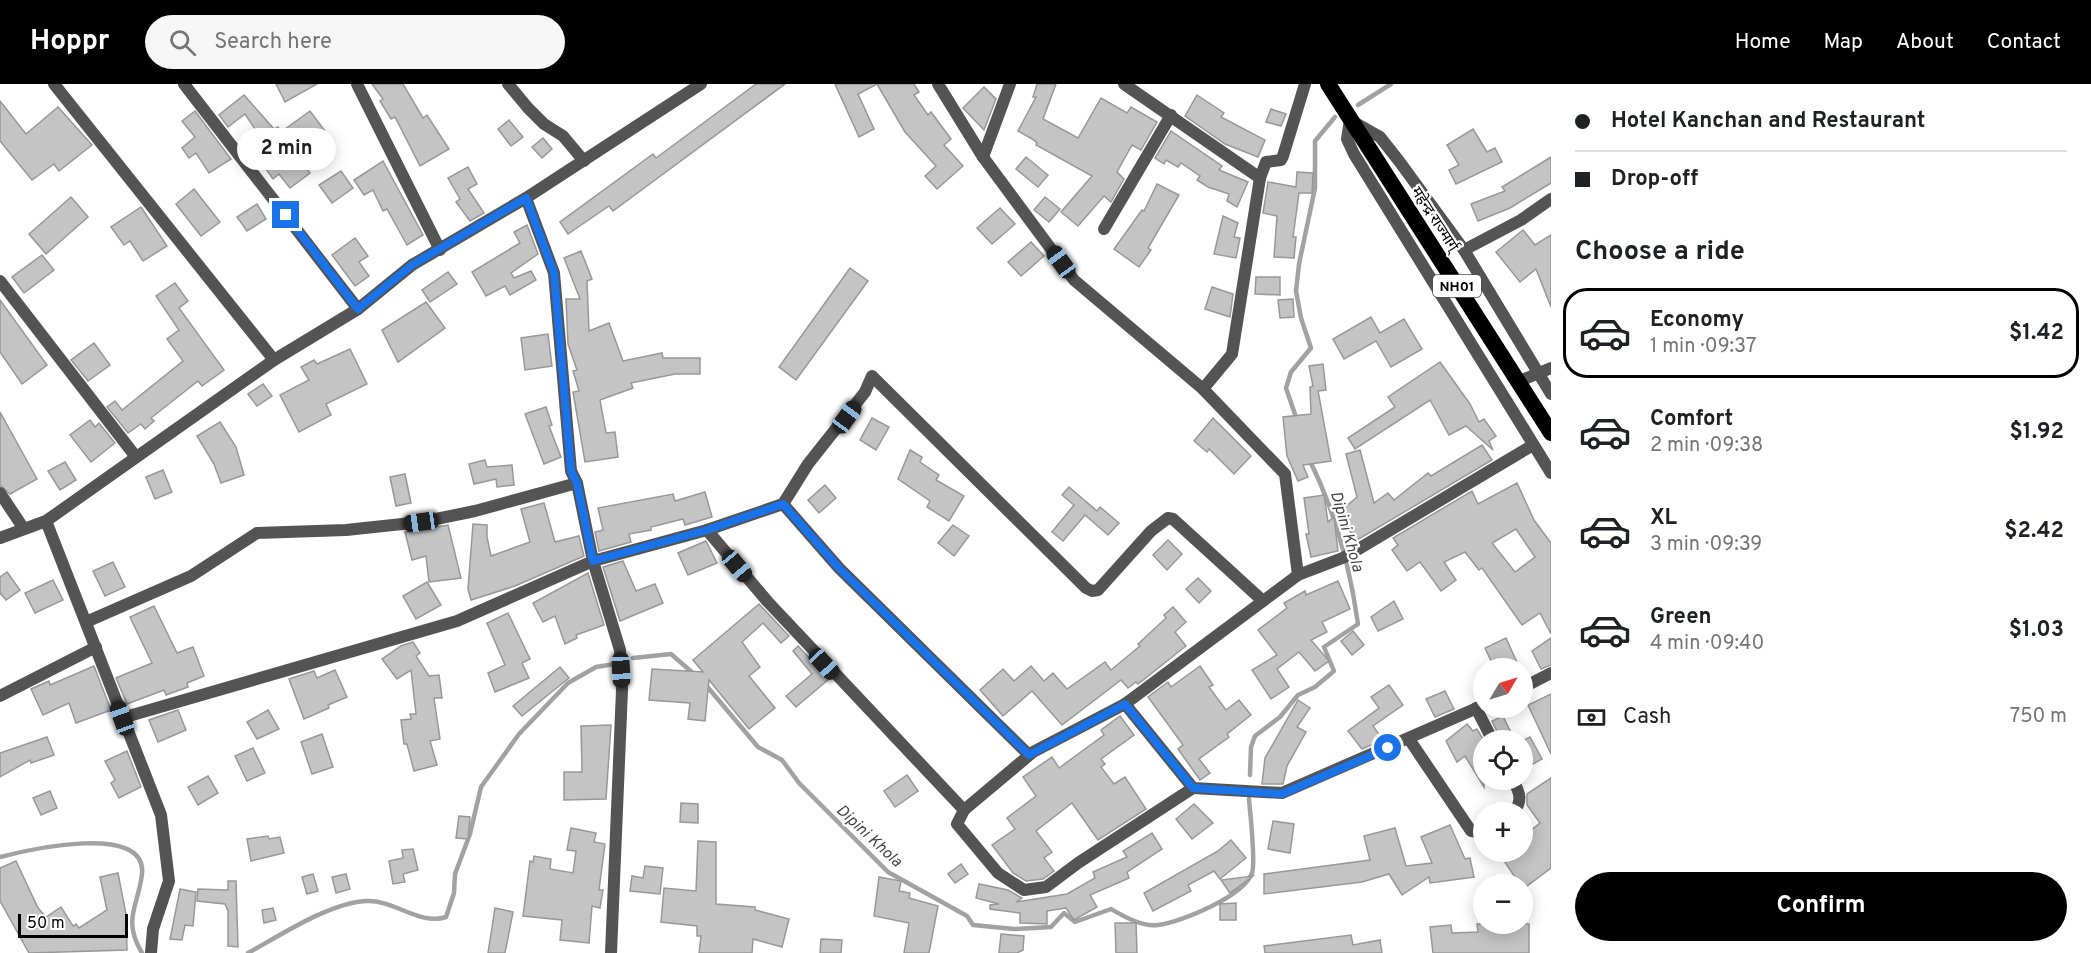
<!DOCTYPE html>
<meta charset="utf-8">
<style>
body{margin:0;font-family:Overpass,"Noto Sans Devanagari",sans-serif;background:#f6f6f6;color:#202124;height:100vh;display:flex;flex-direction:column;font-size:22px;white-space:nowrap}
*{box-sizing:border-box;margin:0}
p{font-size:20px;color:#757577}
.icon{flex:none;width:33px;height:33px;fill:none;stroke:currentColor;stroke-width:2;stroke-linecap:round;stroke-linejoin:round}
.map{position:relative;flex:1;overflow:hidden}
.side{display:flex;flex-direction:column;background:#fff;width:540px}
.side>*{flex:none}
.banner{display:grid;align-content:center;height:132px;padding:0 24px;background:#fff}
.needle{width:39px;rotate:52deg}
.tools{position:absolute;left:1473px;top:574px;display:grid;gap:12px}
.tools a{display:grid;place-items:center;width:60px;height:60px;border-radius:50%;background:#fff;box-shadow:0 3px 15px #0003;font-size:30px}
.scale{position:absolute;left:18px;bottom:15px;width:110px;box-sizing:border-box;padding-left:6px;border:3px solid #000;border-top:0;font-size:16px;line-height:21px;white-space:nowrap;color:#000;-webkit-text-stroke:4px #fff;paint-order:stroke}
.end{position:absolute;width:27px;height:27px;margin:-14px;border:8px solid #1a73e8;background:#fff;box-shadow:0 0 0 3px #fff}
.from{border-radius:50%}
.bubble{position:absolute;height:42px;border-radius:21px;background:#fff;box-shadow:0 3px 15px #0003;font-size:20px;font-weight:700;line-height:42px;text-align:center}
.car{position:absolute;width:18px;height:36px;margin:-18px -9px;border-radius:8px;box-shadow:0 0 4px 2px #0007;background:linear-gradient(#222 24%,#8ab4d8 0 40%,#222 0 76%,#8ab4d8 0 86%,#222 0)}
.banner b{display:flex;align-items:center;gap:21px;height:57px;font-size:22px}
.banner b+b{border-top:2px solid #e0e0e0}
.banner i{width:15px;height:15px;background:#202124}
ul{padding:0;list-style:none}
li{display:flex;align-items:center;gap:18px;height:90px;margin:0 12px 9px;padding:0 12px;border:3px solid transparent;border-radius:24px}
li div{flex:1}
li b{display:block;font-size:22px}
li em{font-style:normal;font-weight:700}
li.current{border-color:#000}
li>.icon{width:54px;height:54px;stroke-width:1.5}
h2{padding:0 24px;font-size:27px;line-height:72px}
.pay{display:flex;align-items:center;gap:15px;height:66px;padding:0 24px;font-size:22px}
.pay p{margin-inline-start:auto}
.primary-button{display:flex;gap:12px;margin-top:auto;padding:12px 24px}
.primary-button a{flex:1;height:69px;border-radius:36px;background:#000;color:#fff;font-size:24px;font-weight:700;line-height:69px;text-align:center}
header{display:flex;align-items:center;gap:36px;box-sizing:border-box;height:84px;padding:0 30px;background:#000;color:#fff}
header strong{font-size:28px}
nav{display:flex;gap:33px;margin-inline-start:auto;font-size:21px}
.search{width:420px;height:54px;background:#f6f6f6;display:flex;align-items:center;gap:15px;box-sizing:border-box;padding:0 21px;border-radius:33px;color:#757577;font-size:22px}
main{display:flex;flex:1;min-height:0}
.map>svg:first-child{display:block}
</style>
<header>
<strong>Hoppr</strong>
<div class="search"><svg class="icon" aria-label="search" viewBox="0 0 24 24"><circle cx="10" cy="10" r="6"/><path d="M15 15l6 6"/></svg>Search here</div>
<nav><a>Home</a><a>Map</a><a>About</a><a>Contact</a></nav>
</header>
<main>
<div class="map">
<svg width="1551" height="869" viewBox="0 0 1551 869">
<rect width="100%" height="100%" fill="#fff"/>
<g fill="none" stroke-linecap="round" stroke-linejoin="round">
<g stroke="#a2a2a2" stroke-width="4.5">
<polyline points="1358,21 1391,0"/>
<polyline points="1297,336 1286,304 1291,288 1311,264 1301,234 1296,207 1299,180 1315,104 1315,57 1335,33"/>
<polyline points="633,574 671,570 694,590"/>
<path d="M705,600L758,663L782,676L799,699L888,788L967,832L973,841L1014,845L1051,843L1064,829L1075,838L1111,825C1125,833 1142,843 1158,841C1182,838 1244,812 1252,789C1256,778 1250,729 1249,715"/>
<path d="M1250,691L1251,663L1255,652L1280,633L1298,611L1315,603L1334,587L1324,563L1358,540C1350,482 1335,427 1309,375"/>
<path d="M0,773C27,766 147,738 142,790C138,823 122,835 142,869"/>
<path d="M248,869C281,851 329,819 366,817C393,815 420,842 446,833L454,809L455,790L470,750L481,703L519,650L568,599L596,583L615,580"/>
</g>
</g>
<g fill="#c4c4c4" stroke="#989898" stroke-width="1.5" fill-rule="evenodd">
<polygon points="276,0 317,0 285,18"/>
<polygon points="372,0 403,0 423,34 427,31 449,65 420,82 395,33 391,35 380,17 383,15"/>
<polygon points="756,0 785,0 613,127 609,122 568,150 560,138 653,70 656,74"/>
<polygon points="835,0 914,0 919,8 914,11 928,31 931,28 951,55 944,61 963,82 937,105 925,92 936,82 905,48 877,0 858,10 874,45 859,53"/>
<polygon points="1037,0 1056,0 1043,35 1078,54 1101,14 1127,29 1131,23 1157,38 1141,66 1132,61 1117,88 1124,95 1111,118 1104,112 1078,142 1061,128 1092,92 1036,61 1037,59 1034,56 1018,47 1036,13 1033,13"/>
<polygon points="984,3 996,15 984,46 963,24"/>
<polygon points="244,11 274,45 278,43 281,48 310,27 325,47 297,69 310,89 290,104 279,90 273,95 261,78 272,71 245,30 228,43 219,31"/>
<polygon points="1197,11 1224,29 1221,33 1265,56 1258,73 1225,60 1185,32"/>
<polygon points="0,17 26,50 58,23 92,61 59,87 54,80 32,96 0,57"/>
<polygon points="1271,25 1286,30 1281,42 1266,38"/>
<polygon points="195,27 231,75 209,89 196,69 189,74 182,64 195,53 182,37"/>
<polygon points="509,36 523,53 511,62 498,45"/>
<polygon points="1473,45 1487,68 1495,64 1502,78 1456,100 1449,86 1459,81 1447,61"/>
<polygon points="1171,47 1222,82 1219,86 1248,98 1237,123 1227,117 1229,110 1208,103 1197,96 1200,92 1181,79 1178,83 1166,76 1164,80 1155,74"/>
<polygon points="543,54 552,65 542,74 532,63"/>
<polygon points="1026,73 1048,91 1038,103 1016,85"/>
<polygon points="1551,73 1551,99 1510,124 1478,137 1471,120 1505,107 1502,103"/>
<polygon points="383,77 423,151 407,161 387,125 383,127 373,106 364,111 354,96"/>
<polygon points="468,83 477,100 468,105 484,129 470,137 456,118 460,115 448,94"/>
<polygon points="341,87 353,104 332,119 319,101"/>
<polygon points="1297,88 1313,89 1312,109 1299,109 1293,153 1296,153 1294,174 1274,173 1277,132 1263,129 1268,98 1296,103"/>
<polygon points="1157,100 1179,111 1148,164 1151,166 1139,183 1114,165 1142,126 1144,127"/>
<polygon points="194,105 220,138 201,152 176,120"/>
<polygon points="71,113 88,133 46,170 29,150"/>
<polygon points="1045,113 1060,125 1049,138 1034,126"/>
<polygon points="257,120 266,135 247,147 237,133"/>
<polygon points="141,123 167,162 143,177 130,157 124,161 111,143"/>
<polygon points="1000,124 1015,140 992,160 977,144"/>
<polygon points="1223,132 1238,139 1234,153 1240,154 1236,174 1214,170"/>
<polygon points="527,141 538,170 511,189 514,194 531,187 536,196 510,211 505,202 486,212 472,188 520,159 514,148"/>
<polygon points="1523,146 1535,161 1551,151 1551,223 1536,185 1520,198 1496,168"/>
<polygon points="355,154 368,172 359,178 369,192 355,202 332,171"/>
<polygon points="1031,158 1044,172 1021,192 1008,178"/>
<polygon points="581,167 592,195 587,197 589,247 609,239 623,277 662,269 663,274 700,274 700,290 675,290 631,299 633,304 600,316 606,349 615,348 618,373 585,378 573,308 579,307 573,287 577,286 568,260 566,215 580,215 564,174"/>
<polygon points="42,171 54,186 24,209 12,193"/>
<polygon points="850,184 868,197 796,296 779,283"/>
<polygon points="448,188 457,200 430,218 422,206"/>
<polygon points="1256,193 1280,193 1280,211 1255,210"/>
<polygon points="175,199 188,217 179,224 224,286 202,302 198,297 151,334 154,337 145,345 141,340 128,349 107,323 115,317 122,326 183,277 167,255 179,246 156,212"/>
<polygon points="1212,203 1233,210 1230,233 1205,225"/>
<polygon points="1293,215 1294,233 1280,234 1278,216"/>
<polygon points="0,216 47,281 22,300 0,268"/>
<polygon points="426,218 445,244 398,278 382,246"/>
<polygon points="1371,233 1380,249 1404,235 1422,265 1391,283 1376,257 1344,275 1333,255"/>
<polygon points="548,250 552,282 525,286 521,254"/>
<polygon points="94,259 110,281 88,297 71,276"/>
<polygon points="350,265 367,300 326,320 331,331 299,348 280,311 309,296 301,283 314,276 317,280"/>
<polygon points="1440,278 1470,320 1479,338 1484,335 1496,352 1489,357 1493,366 1466,342 1449,351 1430,316 1355,365 1348,354 1395,323 1388,313"/>
<polygon points="1323,280 1326,306 1318,307 1331,377 1303,381 1308,393 1298,397 1287,372 1283,333 1311,330 1310,303 1313,302 1309,282"/>
<polygon points="263,300 272,312 257,322 248,310"/>
<polygon points="546,323 552,341 549,342 561,373 544,380 525,330"/>
<polygon points="0,328 37,395 10,410 0,401"/>
<polygon points="872,334 889,343 876,366 860,356"/>
<polygon points="1213,334 1251,372 1234,390 1209,365 1207,368 1194,357"/>
<polygon points="90,336 95,343 99,339 115,359 91,378 70,351"/>
<polygon points="220,338 236,363 244,391 221,399 214,380 197,352"/>
<polygon points="1482,361 1492,376 1357,456 1336,431 1357,413 1346,370 1360,366 1374,419 1388,409 1394,416 1428,389 1431,392"/>
<polygon points="910,366 922,373 920,378 939,391 936,396 964,412 949,437 927,423 930,417 898,395"/>
<polygon points="485,376 487,383 512,381 514,401 497,403 496,395 474,400 469,380"/>
<polygon points="65,378 76,396 60,406 48,387"/>
<polygon points="163,386 172,408 155,415 146,393"/>
<polygon points="405,390 411,419 396,422 390,393"/>
<path d="M1517,399L1534,436L1551,459V550L1540,529L1522,541L1482,484L1479,486L1465,468L1444,478L1456,496L1441,507L1420,478L1407,487L1392,466L1398,461L1393,454L1472,407L1478,420ZM1516,445L1535,473L1515,488L1492,459Z"/>
<polygon points="825,401 836,414 819,429 808,416"/>
<polygon points="1069,403 1097,427 1100,423 1119,439 1108,451 1085,431 1063,457 1052,448 1074,421 1062,411"/>
<polygon points="705,408 712,433 685,441 683,435 651,443 651,446 629,450 631,458 599,467 595,448 603,446 598,424 673,410 675,417"/>
<polygon points="1324,411 1328,438 1334,433 1338,467 1311,473 1306,450 1309,450 1304,414"/>
<polygon points="544,419 555,458 579,452 584,472 515,502 471,516 468,505 473,440 487,441 487,453 491,472 530,458 521,425"/>
<polygon points="448,441 461,494 429,498 426,472 412,476 405,448"/>
<polygon points="953,441 969,452 954,472 938,459"/>
<polygon points="1168,456 1182,470 1167,486 1153,471"/>
<polygon points="706,457 717,479 688,491 678,469"/>
<polygon points="623,477 636,507 655,500 663,519 620,537 603,483"/>
<polygon points="113,478 125,503 105,512 93,487"/>
<polygon points="7,488 20,506 6,516 0,509 0,493"/>
<polygon points="588,489 604,541 576,551 577,554 565,560 555,532 543,538 533,519"/>
<polygon points="1198,494 1211,507 1199,519 1186,505"/>
<polygon points="53,496 63,516 35,529 25,509"/>
<polygon points="1338,497 1350,525 1322,538 1327,548 1311,556 1329,577 1315,587 1299,568 1277,585 1289,603 1271,615 1252,586 1277,571 1258,546 1287,524 1284,519 1305,507 1306,511"/>
<polygon points="427,498 441,521 416,535 403,512"/>
<polygon points="1394,517 1403,535 1378,547 1371,533"/>
<polygon points="759,520 789,552 781,559 763,539 742,558 760,583 749,592 775,624 749,645 709,596 705,637 688,635 690,619 649,616 652,585 703,588 693,576"/>
<polygon points="154,522 177,569 193,563 204,592 187,599 188,603 166,611 164,606 127,620 116,594 152,579 130,533"/>
<polygon points="1173,523 1186,538 1175,548 1186,562 1138,600 1136,598 1128,604 1121,596 1062,641 1032,607 1003,632 980,606 1003,585 1014,597 1031,582 1044,597 1053,589 1067,605 1105,578 1111,586 1140,562 1138,560 1166,534 1164,531"/>
<polygon points="508,529 530,575 522,579 529,594 495,608 488,589 505,581 487,539"/>
<polygon points="1353,547 1364,561 1352,571 1341,557"/>
<polygon points="1506,554 1520,585 1495,585 1485,564"/>
<polygon points="1551,554 1551,581 1541,585 1532,567"/>
<polygon points="413,558 420,569 416,572 429,592 439,591 442,614 434,614 440,655 430,657 437,681 414,687 407,660 404,660 401,636 411,635 410,630 416,630 411,586 397,595 382,575 401,562"/>
<polygon points="798,562 829,595 796,623 786,612 812,590 793,567"/>
<polygon points="94,582 111,626 76,639 69,619 43,631 31,605 49,597 50,601"/>
<polygon points="1200,582 1213,601 1209,603 1226,626 1239,616 1251,631 1227,650 1229,653 1199,675 1210,689 1200,696 1178,665 1183,661 1148,613 1168,598 1171,603"/>
<polygon points="560,583 569,594 522,632 513,622"/>
<polygon points="335,586 347,613 328,621 329,624 304,635 289,595 314,587 317,594"/>
<polygon points="1389,601 1403,621 1373,642 1383,656 1362,665 1348,647 1379,624 1371,613"/>
<polygon points="1445,607 1454,625 1435,633 1426,615"/>
<polygon points="1551,610 1551,670 1528,621"/>
<polygon points="1298,616 1310,624 1297,643 1306,648 1287,682 1283,700 1262,700 1265,674"/>
<polygon points="178,626 186,646 158,658 149,636"/>
<polygon points="268,626 279,645 257,655 247,638"/>
<polygon points="1120,632 1134,651 1101,675 1105,680 1101,683 1114,700 1125,693 1146,725 1098,756 1072,719 1036,747 1052,768 1044,774 1054,787 1043,795 1026,797 1013,789 992,761 1015,745 1007,734 1036,712 1023,693 1052,673 1059,684 1104,651 1101,646"/>
<polygon points="1503,632 1512,651 1501,656 1492,637"/>
<polygon points="1467,640 1473,647 1477,645 1484,657 1484,703 1465,672 1457,678 1446,657"/>
<polygon points="611,641 606,715 564,716 564,688 582,688 581,642"/>
<polygon points="322,650 333,683 312,690 301,658"/>
<polygon points="47,653 54,671 31,679 30,676 0,693 0,669"/>
<polygon points="1530,653 1542,675 1522,686 1522,657"/>
<polygon points="253,664 265,689 247,697 235,672"/>
<polygon points="127,667 141,703 119,714 111,699 115,696 105,677"/>
<polygon points="907,691 918,707 895,723 884,707"/>
<polygon points="208,692 218,709 198,721 188,703"/>
<polygon points="1551,694 1551,784 1523,805 1502,774 1511,768 1522,768 1522,753 1540,739 1527,721 1527,710"/>
<polygon points="50,707 57,724 41,731 33,714"/>
<polygon points="681,719 698,720 698,739 680,738"/>
<polygon points="1194,720 1213,739 1192,755 1176,735"/>
<polygon points="459,732 470,733 468,755 456,754"/>
<polygon points="1273,737 1294,740 1290,769 1268,765"/>
<polygon points="1450,741 1465,775 1470,774 1474,793 1430,799 1429,793 1402,811 1389,790 1362,798 1264,810 1264,790 1370,776 1364,752 1395,744 1406,782 1432,779 1421,753"/>
<polygon points="571,744 596,749 594,758 605,760 599,806 603,806 600,824 592,822 589,859 560,856 562,836 523,832 530,777 533,778 534,772 551,775 550,785 573,789 576,767 567,766"/>
<polygon points="1152,749 1162,765 1127,788 1129,794 1090,811 1097,823 1074,836 1066,824 1047,827 1047,840 1020,839 1020,829 990,825 990,821 999,820 976,814 979,800 1008,806 1022,814 1016,818 1067,810 1095,794 1093,788 1127,773 1123,767"/>
<polygon points="268,752 269,755 280,753 284,769 251,777 247,755"/>
<polygon points="1231,756 1246,774 1220,795 1214,787 1188,801 1191,807 1153,827 1144,809 1218,767"/>
<polygon points="698,757 716,758 716,820 755,823 755,826 789,835 782,863 753,855 752,869 699,869 701,852 697,852 697,842 661,838 664,804 696,807"/>
<polygon points="413,765 418,786 403,790 405,798 393,800 389,777 403,774 402,766"/>
<polygon points="16,777 38,824 46,833 61,823 73,842 76,840 79,844 107,826 100,793 118,789 126,830 127,866 29,869 0,817 0,784"/>
<polygon points="961,780 968,790 955,799 948,790"/>
<polygon points="645,782 663,784 660,810 630,807 632,792 643,794"/>
<polygon points="313,790 318,807 307,810 302,793"/>
<polygon points="346,790 350,805 336,809 332,793"/>
<polygon points="1253,792 1230,809 1221,796"/>
<polygon points="879,793 901,797 899,807 910,809 909,814 938,822 929,869 904,869 909,839 874,832"/>
<polygon points="228,797 236,797 238,863 228,862 228,827 225,820 197,817 198,805 228,806"/>
<polygon points="180,805 196,808 193,842 185,841 182,856 170,855"/>
<polygon points="1236,819 1236,836 1220,836 1220,820"/>
<polygon points="273,824 276,836 264,839 262,826"/>
<polygon points="495,824 513,828 505,869 488,869"/>
<polygon points="1115,839 1136,839 1137,869 1116,869"/>
<polygon points="1477,840 1529,840 1529,869 1433,869 1430,843 1451,841 1452,849 1478,848"/>
<polygon points="1001,850 1024,852 1023,866 1017,869 999,869"/>
<polygon points="1351,851 1353,861 1380,856 1382,869 1265,869 1264,862"/>
<polygon points="821,855 842,856 841,869 820,869"/>
</g>
<g fill="none" stroke-linecap="round" stroke-linejoin="round">
<g stroke="#545454" stroke-width="12">
<polyline points="54,0 274,276"/>
<polyline points="184,0 358,225"/>
<polyline points="357,0 440,166"/>
<polyline points="508,0 528,24 544,40 563,52 584,77"/>
<polyline points="938,0 983,73 1074,196 1203,305 1285,390 1298,491"/>
<polyline points="1124,0 1260,94 1266,78 1281,76 1283,72 1305,0"/>
<polyline points="983,73 1010,0"/>
<polyline points="526,114 554,189 571,387 577,399 593,477 620,566 622,606 611,869"/>
<polyline points="1104,145 1171,31"/>
<polyline points="1464,166 1521,136 1551,115"/>
<polyline points="0,197 136,373"/>
<polyline points="1517,298 1551,284"/>
<polyline points="1203,305 1232,270 1260,94"/>
<polyline points="1551,310 1464,166 1399,77 1380,53 1350,36 1347,55 1354,70 1551,389"/>
<polyline points="0,409 24,445"/>
<polyline points="783,420 839,484 1029,671"/>
<polyline points="46,437 161,731 169,797 153,845 151,869"/>
<polyline points="707,446 783,420 808,380 865,308 872,292 1086,504 1092,507 1098,506 1151,447 1168,434 1173,435 1263,517"/>
<polyline points="0,454 46,437 274,276 358,225 412,181 526,114 701,0"/>
<polyline points="86,538 191,492 257,449 346,446 421,438 475,427 577,399"/>
<polyline points="1522,604 1551,589"/>
<polyline points="0,612 96,563"/>
<polyline points="1125,620 1193,704 1282,709 1484,621"/>
<polyline points="1476,624 1493,657"/>
<polyline points="122,634 457,537 593,477 707,446 768,518 964,726 1033,668 1125,620 1298,491 1345,473 1533,361"/>
<polyline points="1409,655 1471,747 1484,750"/>
<path d="M1513,696C1520,709 1523,717 1513,729"/>
<polyline points="964,726 957,740 998,789 1024,806 1046,803 1078,779 1193,704"/>
</g>
<polyline stroke="#000" stroke-width="16" points="1328,0 1551,349"/>
</g>
<g fill="none" stroke-linecap="round" stroke-linejoin="round">
<polyline stroke="#1a73e8" stroke-width="8" points="286,131 358,225 412,181 526,114 554,189 571,387 577,399 593,477 707,446 783,420 839,484 1029,671 1125,620 1193,704 1282,710 1388,664"/>
</g>
<g text-anchor="middle" stroke-width="4.5" stroke-linejoin="round" paint-order="stroke">
<rect fill="#fff" stroke="#4c4c4c" stroke-width="1.5" x="1433" y="191" width="48" height="22" rx="4.5"/>
<g font-size="14" font-weight="bold" fill="#000">
<text x="1457" y="207">NH01</text>
</g>
<g font-size="15" fill="#000" stroke="#fff">
<text transform="translate(1435 135) rotate(57)" y="5">महेन्द्र राज्मार्ग्</text>
</g>
<g font-size="16" font-style="italic" fill="#434343" stroke="#fff">
<text transform="translate(1348 447) rotate(74)" y="6">Dipini Khola</text>
<text transform="translate(870 751) rotate(43)" y="6">Dipini Khola</text>
</g>
</g>
</svg>
<div class="tools">
<a><svg class="needle" viewBox="-14 -14 28 28"><path d="M0-13l5 13h-10z" fill="#e53935"/><path d="M0 13l5-13h-10z" fill="#757577"/></svg></a>
<a><svg class="icon" aria-label="locate" viewBox="0 0 24 24"><circle cx="12" cy="12" r="6"/><path d="M12 2v4M12 18v4M2 12h4M18 12h4"/></svg></a>
<a>+</a>
<a>−</a>
</div>
<div class="scale">50 m</div>
<i class="end from" style="left:1388px;top:664px"></i>
<i class="end" style="left:286px;top:131px"></i>
<div class="bubble" style="left:237px;top:44px;width:99px">2 min</div>
<i class="car" style="left:1061px;top:178px;rotate:324deg"></i>
<i class="car" style="left:847px;top:333px;rotate:36deg"></i>
<i class="car" style="left:421px;top:438px;rotate:262deg"></i>
<i class="car" style="left:737px;top:482px;rotate:140deg"></i>
<i class="car" style="left:824px;top:580px;rotate:137deg"></i>
<i class="car" style="left:621px;top:586px;rotate:177deg"></i>
<i class="car" style="left:122px;top:634px;rotate:340deg"></i>
</div>
<section class="side">
<div class="banner">
<b><i class="from"></i>Hotel Kanchan and Restaurant</b>
<b><i></i>Drop-off</b>
</div>
<h2>Choose a ride</h2>
<ul>
<li class="current"><svg class="icon" aria-label="car" viewBox="0 0 24 24"><path d="M5 17H2v-5l4-1 3-4h7l3 4 3 1v5h-3M9 17h6M6 11h13"/><circle cx="7" cy="17" r="2"/><circle cx="17" cy="17" r="2"/></svg><div><b>Economy</b><p>1 min · 09:37</p></div><em>$1.42</em></li>
<li><svg class="icon" aria-label="car" viewBox="0 0 24 24"><path d="M5 17H2v-5l4-1 3-4h7l3 4 3 1v5h-3M9 17h6M6 11h13"/><circle cx="7" cy="17" r="2"/><circle cx="17" cy="17" r="2"/></svg><div><b>Comfort</b><p>2 min · 09:38</p></div><em>$1.92</em></li>
<li><svg class="icon" aria-label="car" viewBox="0 0 24 24"><path d="M5 17H2v-5l4-1 3-4h7l3 4 3 1v5h-3M9 17h6M6 11h13"/><circle cx="7" cy="17" r="2"/><circle cx="17" cy="17" r="2"/></svg><div><b>XL</b><p>3 min · 09:39</p></div><em>$2.42</em></li>
<li><svg class="icon" aria-label="car" viewBox="0 0 24 24"><path d="M5 17H2v-5l4-1 3-4h7l3 4 3 1v5h-3M9 17h6M6 11h13"/><circle cx="7" cy="17" r="2"/><circle cx="17" cy="17" r="2"/></svg><div><b>Green</b><p>4 min · 09:40</p></div><em>$1.03</em></li>
</ul>
<div class="pay"><svg class="icon" aria-label="cash" viewBox="0 0 24 24"><path d="M3 7h18v10H3z"/><circle cx="12" cy="12" r="2"/></svg>Cash<p>750 m</p></div>
<div class="primary-button"><a>Confirm</a></div>
</section>
</main>
